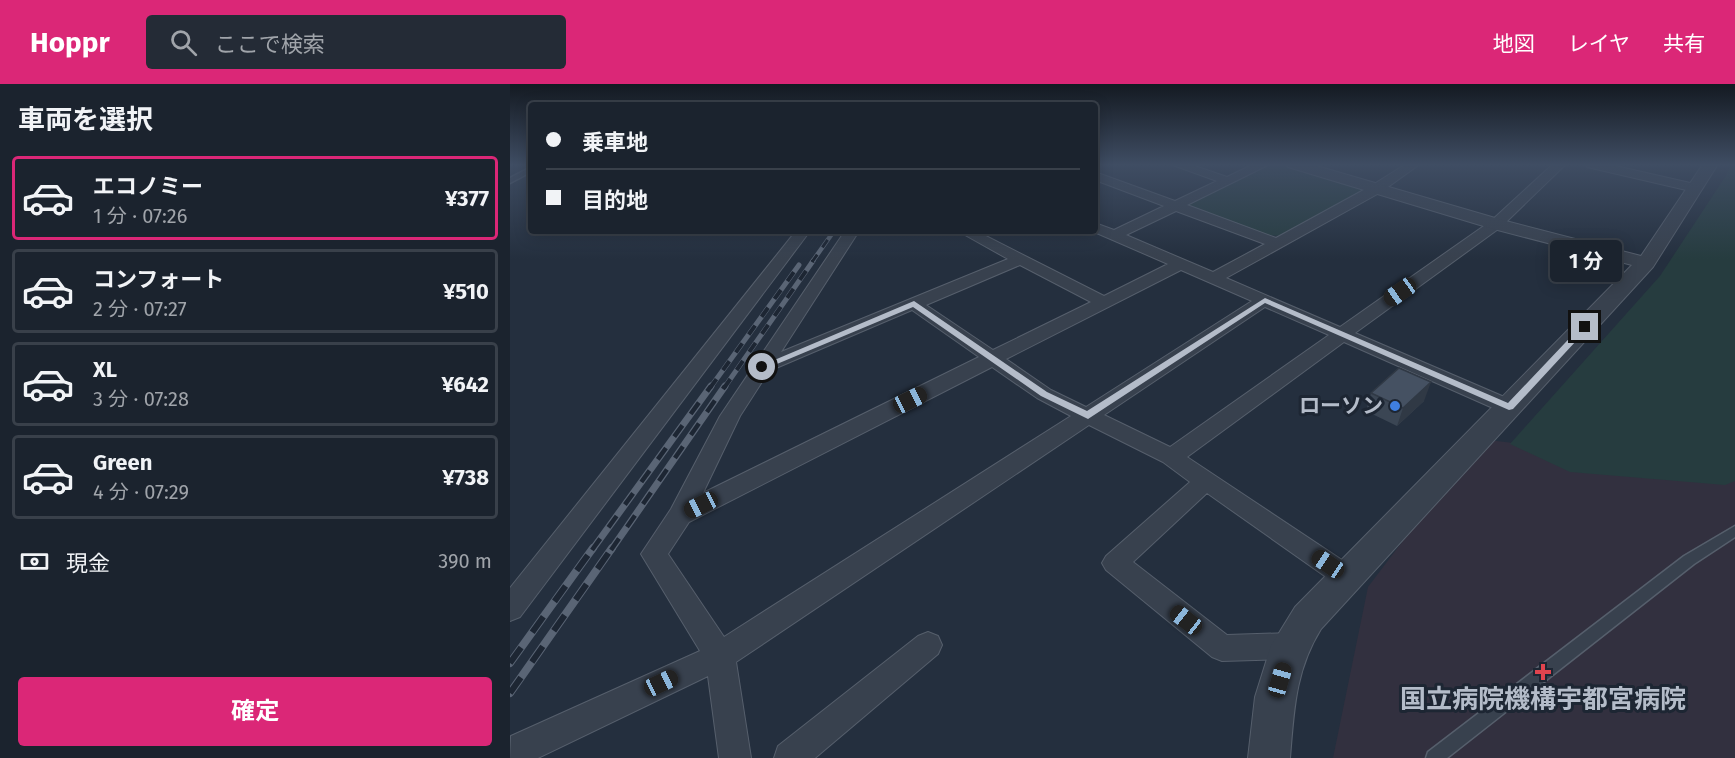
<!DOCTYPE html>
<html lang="ja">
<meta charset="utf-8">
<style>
body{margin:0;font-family:"Fira Sans","Noto Sans JP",sans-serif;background:#242b36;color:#f1f3f6;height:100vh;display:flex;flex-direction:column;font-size:22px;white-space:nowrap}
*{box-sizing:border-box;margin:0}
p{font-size:20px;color:#a0a4aa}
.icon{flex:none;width:33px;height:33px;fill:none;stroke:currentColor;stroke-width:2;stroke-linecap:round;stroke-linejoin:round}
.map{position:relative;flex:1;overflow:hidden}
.drawer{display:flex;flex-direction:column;background:#1b232e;width:510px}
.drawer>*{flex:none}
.banner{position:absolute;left:18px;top:18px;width:570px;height:132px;border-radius:6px;box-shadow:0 3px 15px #0003,0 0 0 2px #39404a;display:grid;align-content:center;height:132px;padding:0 18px;background:#1b232e}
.end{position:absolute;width:27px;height:27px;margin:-14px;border:8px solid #b4bcc9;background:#111;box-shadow:0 0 0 3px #111}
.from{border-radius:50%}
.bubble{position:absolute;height:42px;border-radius:6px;background:#1b232e;box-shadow:0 3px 15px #0003,0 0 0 2px #39404a;font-size:20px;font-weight:700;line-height:42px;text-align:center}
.car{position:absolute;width:18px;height:36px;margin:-18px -9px;border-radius:8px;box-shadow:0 0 4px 2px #0007;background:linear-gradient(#222 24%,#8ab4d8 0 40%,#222 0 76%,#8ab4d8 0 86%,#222 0)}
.banner b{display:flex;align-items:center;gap:21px;height:57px;font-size:22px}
.banner b+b{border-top:2px solid #39404a}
.banner i{width:15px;height:15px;background:#f1f3f6}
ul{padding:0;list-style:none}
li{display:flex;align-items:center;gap:18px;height:84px;margin:0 12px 9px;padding:0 6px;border:3px solid #39404a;border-radius:6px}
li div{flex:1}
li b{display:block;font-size:22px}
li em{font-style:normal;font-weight:700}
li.active{border-color:#db2777}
li>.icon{width:54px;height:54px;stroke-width:1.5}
h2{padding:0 18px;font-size:27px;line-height:72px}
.pay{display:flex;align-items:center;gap:15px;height:66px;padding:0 18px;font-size:22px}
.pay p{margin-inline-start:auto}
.button{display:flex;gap:12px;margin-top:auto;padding:12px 18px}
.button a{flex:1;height:69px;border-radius:6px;background:#db2777;color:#fff;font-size:24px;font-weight:700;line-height:69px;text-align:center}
header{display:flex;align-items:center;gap:36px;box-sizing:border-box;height:84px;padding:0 30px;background:#db2777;color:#fff}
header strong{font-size:28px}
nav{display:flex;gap:33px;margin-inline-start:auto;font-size:21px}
.search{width:420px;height:54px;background:#242b36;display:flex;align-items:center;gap:15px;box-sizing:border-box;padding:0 21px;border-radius:6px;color:#a0a4aa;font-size:22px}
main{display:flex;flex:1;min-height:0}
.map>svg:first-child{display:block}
</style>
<header>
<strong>Hoppr</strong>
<div class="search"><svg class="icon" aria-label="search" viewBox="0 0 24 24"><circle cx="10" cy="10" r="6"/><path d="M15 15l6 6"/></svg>ここで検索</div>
<nav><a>地図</a><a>レイヤ</a><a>共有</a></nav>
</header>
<main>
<section class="drawer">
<h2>車両を選択</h2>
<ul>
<li class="active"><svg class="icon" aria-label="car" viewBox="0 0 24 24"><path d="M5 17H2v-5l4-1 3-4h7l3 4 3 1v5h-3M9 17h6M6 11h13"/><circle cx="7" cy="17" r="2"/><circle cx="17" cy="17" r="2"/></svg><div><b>エコノミー</b><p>1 分 · 07:26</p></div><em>¥377</em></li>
<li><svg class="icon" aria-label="car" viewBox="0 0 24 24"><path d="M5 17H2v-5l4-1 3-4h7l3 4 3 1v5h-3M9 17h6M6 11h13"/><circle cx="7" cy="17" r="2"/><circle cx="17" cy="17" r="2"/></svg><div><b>コンフォート</b><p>2 分 · 07:27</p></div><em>¥510</em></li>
<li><svg class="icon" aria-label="car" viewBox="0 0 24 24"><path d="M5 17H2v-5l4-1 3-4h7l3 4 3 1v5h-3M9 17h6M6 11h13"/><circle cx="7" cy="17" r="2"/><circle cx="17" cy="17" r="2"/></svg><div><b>XL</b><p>3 分 · 07:28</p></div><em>¥642</em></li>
<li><svg class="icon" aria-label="car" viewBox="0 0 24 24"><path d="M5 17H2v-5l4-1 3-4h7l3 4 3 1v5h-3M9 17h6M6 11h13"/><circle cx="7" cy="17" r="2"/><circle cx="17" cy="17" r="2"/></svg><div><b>Green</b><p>4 分 · 07:29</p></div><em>¥738</em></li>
</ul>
<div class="pay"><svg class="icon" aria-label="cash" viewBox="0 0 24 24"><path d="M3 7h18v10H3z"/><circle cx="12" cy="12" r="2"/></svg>現金<p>390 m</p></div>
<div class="button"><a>確定</a></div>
</section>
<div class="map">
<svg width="1225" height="674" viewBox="0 0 1225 674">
<rect width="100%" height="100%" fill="#242f3e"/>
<polygon fill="#32303f" points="970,355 1225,386 1225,674 823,674 858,503"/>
<g fill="#263c3f">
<polygon points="762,80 772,80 851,104 853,108 770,152 758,151 680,123 679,119"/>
<polygon points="1220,80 1225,80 1225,397 1215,401 1060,388 1000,360 1150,192 1217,90"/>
</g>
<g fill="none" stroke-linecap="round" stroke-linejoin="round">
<defs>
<g id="service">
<polygon points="21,83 21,88 0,99 0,94"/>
<polygon points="1225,442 1225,453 1184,480 937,674 916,674 918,668 1174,472"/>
</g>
<g id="minor">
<path d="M660,80H679L717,93L744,80H760L677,121L766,154L861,102L896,80H910L871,108L716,194L830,243L981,137L1043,80H1056L991,143L845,249L1006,318L1009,323L1006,328L999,330L992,328L834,258L677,373L844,484L848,492L844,500L835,503L826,500L697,409L623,478L717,551L780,549L790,553L795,562L790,571L780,575L712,577L702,573L596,486L592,479L596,472L680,398L653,378L579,341L226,578L241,674H209L198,592L28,674H0L1,652L190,567L131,470L161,425L210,332L335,147H349L271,268L498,175L448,147H466L594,212L658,180L582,147H585V139L604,146L654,122L585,96V88L665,117L707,97ZM666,127L755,160L703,188L616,151ZM510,181L581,218L483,266L416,221ZM671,186L742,217L576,323L541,306L496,275ZM755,223L819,251L660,363L594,331ZM402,226L469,273L193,409L230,332L259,287ZM482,283L527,314L561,332L214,553L158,470L179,438Z"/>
<polygon points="1075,80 1097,80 1189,101 1191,104 1185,108 1077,83"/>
<polygon points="286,147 300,147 10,533 0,537 0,504"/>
<polygon points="418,548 428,552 432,561 428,570 305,674 264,674 268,662 408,552"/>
</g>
<path id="tertiary" d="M776,80H800L992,136L1131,172L1193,80H1208L1143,183L811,545C785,587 784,627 780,674H738L745,613L761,562L785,523L1122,181L980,144L778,83Z"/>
</defs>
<use href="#service" stroke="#565f6c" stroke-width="3"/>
<use href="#minor" stroke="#565f6c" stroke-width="2"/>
<use href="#tertiary" stroke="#565f6c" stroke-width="2"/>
<use href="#service" fill="#38414e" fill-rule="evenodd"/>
<use href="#minor" fill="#38414e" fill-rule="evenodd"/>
<use href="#tertiary" fill="#38414e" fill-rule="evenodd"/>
<defs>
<polyline id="rail-far3" points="302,178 324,147"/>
<g id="rail-far2">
<polyline points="200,304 289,181"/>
<polyline points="214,304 303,177"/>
</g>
<g id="rail-far1">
<polyline points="82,466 201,302"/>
<polyline points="101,466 215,302"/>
</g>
<g id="rail">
<polyline points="0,579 83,464"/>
<polyline points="0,609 102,464"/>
</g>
</defs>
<use href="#rail-far3" stroke="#5a6575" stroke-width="4.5"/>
<use href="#rail-far2" stroke="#5a6575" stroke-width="5"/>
<use href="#rail-far1" stroke="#5a6575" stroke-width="7"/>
<use href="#rail" stroke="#5a6575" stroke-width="8"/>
<use href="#rail-far3" stroke="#1d2633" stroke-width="3" stroke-dasharray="9" stroke-linecap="butt"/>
<use href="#rail-far2" stroke="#1d2633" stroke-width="4" stroke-dasharray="11" stroke-linecap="butt"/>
<use href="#rail-far1" stroke="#1d2633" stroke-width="4.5" stroke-dasharray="14" stroke-linecap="butt"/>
<use href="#rail" stroke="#1d2633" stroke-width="6" stroke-dasharray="19" stroke-linecap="butt"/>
</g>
<polygon fill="#3b4654" points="861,309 914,317 887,342 856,327"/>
<polygon fill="#303945" points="921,298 914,317 887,342 893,324"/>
<polygon fill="#455162" stroke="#303945" stroke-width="1.5" points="889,284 921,298 893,324 861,309"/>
<linearGradient id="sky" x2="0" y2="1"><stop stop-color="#141a22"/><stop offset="0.46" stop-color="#3f4d63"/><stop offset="1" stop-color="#3f4d63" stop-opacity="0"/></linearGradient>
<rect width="1225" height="175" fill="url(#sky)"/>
<polygon fill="#b4bcc9" points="755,214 998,319 1072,241 1079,243 1003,325 999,326 755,219 578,335 531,312 403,223 255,285 248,283 404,217 537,308 577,327"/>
<circle fill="#3f7fe0" stroke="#1d2633" stroke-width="2" cx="885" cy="322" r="6"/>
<path fill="#e0444e" stroke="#1d2633" stroke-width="2" d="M1030 579h6v6h6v6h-6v6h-6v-6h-6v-6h6z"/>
<g text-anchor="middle" stroke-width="6" stroke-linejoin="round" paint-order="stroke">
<g font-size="21" font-weight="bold" fill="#b4bcc9" stroke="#1d2633" text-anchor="end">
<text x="873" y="329">ローソン</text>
</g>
<g font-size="26" font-weight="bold" fill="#b4bcc9" stroke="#1d2633">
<text x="1033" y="624">国立病院機構宇都宮病院</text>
</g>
</g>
</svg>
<i class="end from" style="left:252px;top:283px"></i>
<i class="end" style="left:1075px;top:243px"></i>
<div class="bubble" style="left:1040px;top:156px;width:72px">1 分</div>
<i class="car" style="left:890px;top:208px;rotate:235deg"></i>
<i class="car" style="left:400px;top:316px;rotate:64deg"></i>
<i class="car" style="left:191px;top:421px;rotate:243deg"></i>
<i class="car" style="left:818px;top:480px;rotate:304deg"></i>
<i class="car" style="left:676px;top:536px;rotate:308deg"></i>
<i class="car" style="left:770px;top:596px;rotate:16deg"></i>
<i class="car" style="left:151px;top:599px;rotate:65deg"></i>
<div class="banner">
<b><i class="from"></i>乗車地</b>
<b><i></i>目的地</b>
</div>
</div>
</main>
